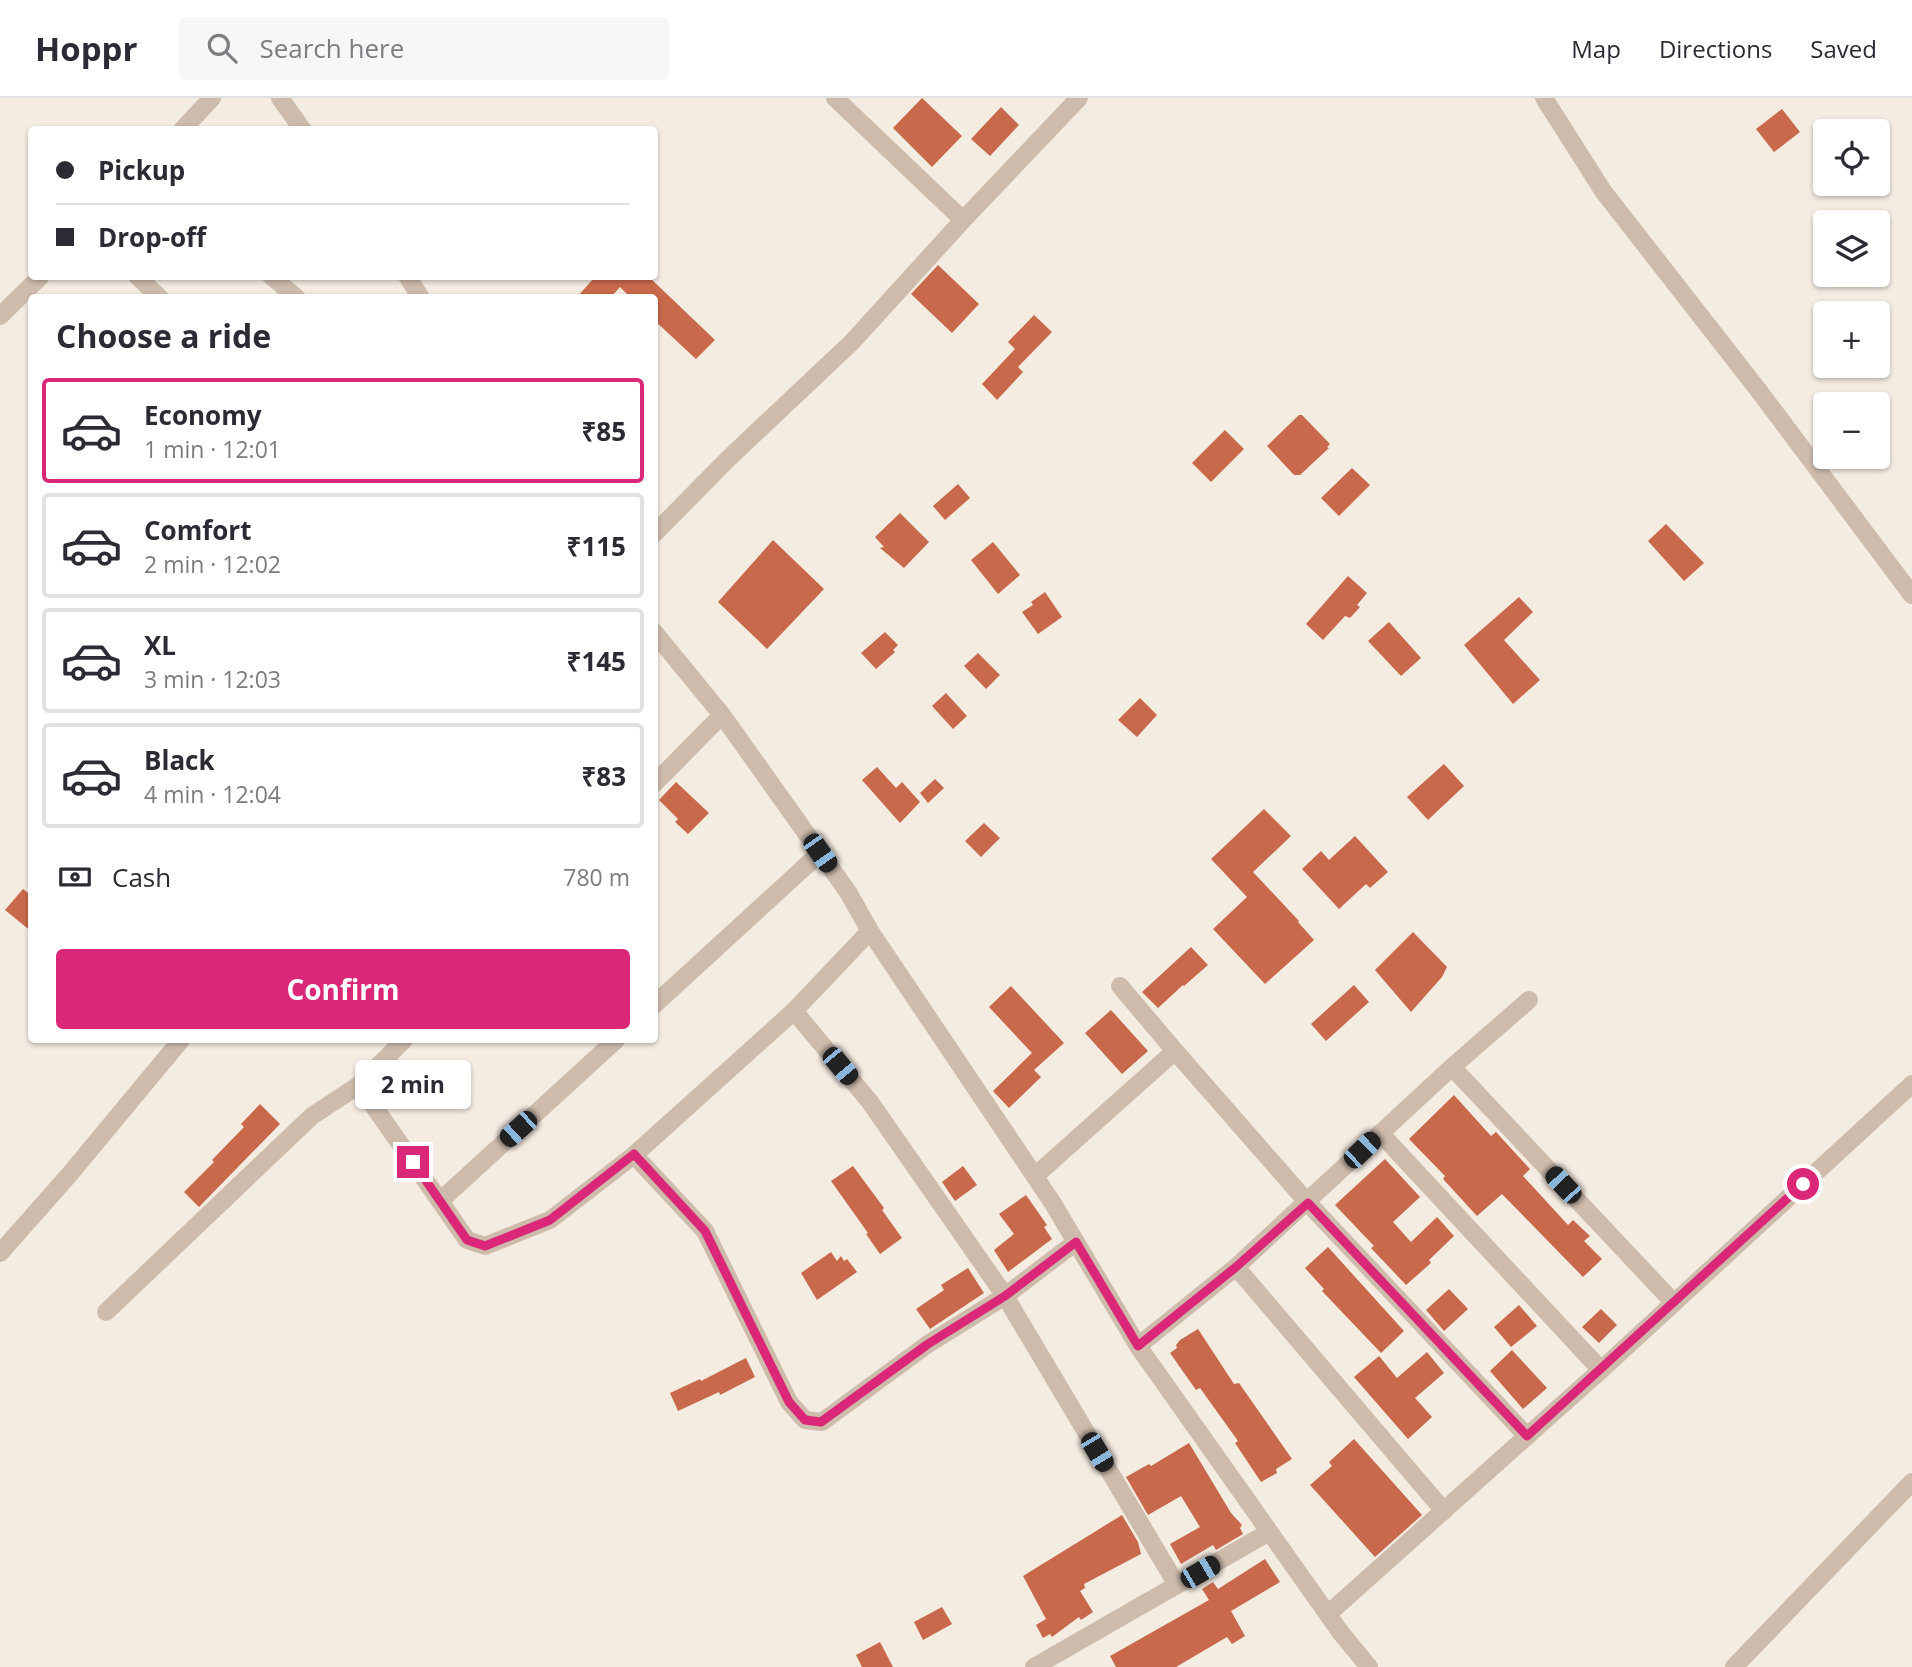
<!DOCTYPE html>
<meta charset="utf-8">
<style>
body{margin:0;font-family:"Open Sans",sans-serif;background:#f7f7f7;color:#2b2b33;height:100vh;display:flex;flex-direction:column;font-size:26px;white-space:nowrap}
*{box-sizing:border-box;margin:0}
p{font-size:23px;color:#7c7c81}
.icon{flex:none;width:38px;height:38px;fill:none;stroke:currentColor;stroke-width:2;stroke-linecap:round;stroke-linejoin:round}
.map{position:relative;flex:1;overflow:hidden}
.sheet{position:absolute;left:28px;top:196px;width:630px;height:749px;display:flex;flex-direction:column;background:#fff;border-radius:7px;box-shadow:0 2px 5px #0004}
.sheet>*{flex:none}
.top-card{position:absolute;left:28px;top:28px;width:630px;height:154px;border-radius:7px;box-shadow:0 2px 5px #0004;display:grid;align-content:center;height:154px;padding:0 28px;background:#fff}
.tools{position:absolute;left:1813px;top:21px;display:grid;gap:14px}
.tools a{display:grid;place-items:center;width:77px;height:77px;border-radius:7px;background:#fff;box-shadow:0 2px 5px #0004;font-size:35px}
.end{position:absolute;width:32px;height:32px;margin:-16px;border:9px solid #db2777;background:#fff;box-shadow:0 0 0 4px #fff}
.from{border-radius:50%}
.bubble{position:absolute;height:49px;border-radius:7px;background:#fff;box-shadow:0 2px 5px #0004;font-size:23px;font-weight:700;line-height:49px;text-align:center}
.car{position:absolute;width:21px;height:42px;margin:-21px -10px;border-radius:9px;box-shadow:0 0 5px 2px #0007;background:linear-gradient(#222 24%,#8ab4d8 0 40%,#222 0 76%,#8ab4d8 0 86%,#222 0)}
.top-card b{display:flex;align-items:center;gap:24px;height:66px;font-size:26px}
.top-card b+b{border-top:2px solid #e1e1e2}
.top-card i{width:18px;height:18px;background:#2b2b33}
ul{padding:0;list-style:none}
li{display:flex;align-items:center;gap:21px;height:105px;margin:0 14px 10px;padding:0 14px;border:4px solid #e1e1e2;border-radius:7px}
li div{flex:1}
li b{display:block;font-size:26px}
li em{font-style:normal;font-weight:700}
li.active{border-color:#db2777}
li>.icon{width:63px;height:63px;stroke-width:1.5}
h2{padding:0 28px;font-size:32px;line-height:84px}
.pay{display:flex;align-items:center;gap:18px;height:77px;padding:0 28px;font-size:26px}
.pay p{margin-inline-start:auto}
.cta{display:flex;gap:14px;margin-top:auto;padding:14px 28px}
.cta a{flex:1;height:80px;border-radius:7px;background:#db2777;color:#fff;font-size:28px;font-weight:700;line-height:80px;text-align:center}
header{display:flex;align-items:center;gap:42px;box-sizing:border-box;height:98px;padding:0 35px;background:#fff;border-bottom:2px solid #e1e1e2}
header strong{font-size:33px}
nav{display:flex;gap:38px;margin-inline-start:auto;font-size:24px}
.search{width:490px;height:63px;background:#f7f7f7;display:flex;align-items:center;gap:18px;box-sizing:border-box;padding:0 24px;border-radius:7px;color:#7c7c81;font-size:26px}
.map>svg:first-child{display:block}
</style>
<header>
<strong>Hoppr</strong>
<div class="search"><svg class="icon" aria-label="search" viewBox="0 0 24 24"><circle cx="10" cy="10" r="6"/><path d="M15 15l6 6"/></svg>Search here</div>
<nav><a>Map</a><a>Directions</a><a>Saved</a></nav>
</header>
<div class="map">
<svg width="1912" height="1569" viewBox="0 0 1912 1569">
<rect width="100%" height="100%" fill="#f4ebe1"/>
<g fill="#c8694b">
<polygon points="922,0 962,38 932,69 893,30"/>
<polygon points="1001,9 1019,27 990,58 971,41"/>
<polygon points="1782,11 1800,34 1774,54 1756,31"/>
<polygon points="938,167 979,206 952,235 911,196"/>
<polygon points="596,178 648,178 715,242 696,261 654,222 654,200 631,200 620,189 610,200 576,200"/>
<polygon points="1034,217 1052,234 1018,269 1023,274 997,302 982,286 1015,251 1008,244"/>
<polygon points="1299,317 1302,317 1330,346 1327,349 1329,350 1300,377 1294,377 1267,348"/>
<polygon points="1225,332 1244,351 1211,384 1192,365"/>
<polygon points="1352,370 1370,387 1339,418 1321,400"/>
<polygon points="958,386 970,400 945,422 933,408"/>
<polygon points="900,415 929,444 904,470 880,450 884,449 875,439"/>
<polygon points="1666,426 1704,465 1684,483 1648,443"/>
<polygon points="773,442 824,491 767,551 718,504"/>
<polygon points="993,444 1020,477 998,496 971,462"/>
<polygon points="1348,478 1367,495 1357,507 1360,509 1350,520 1345,518 1323,542 1306,526"/>
<polygon points="1045,494 1062,519 1038,536 1022,514 1033,507 1031,504"/>
<polygon points="1519,499 1533,514 1504,542 1540,582 1513,606 1464,547"/>
<polygon points="1389,524 1421,560 1401,578 1368,543"/>
<polygon points="885,534 898,547 893,552 895,554 876,571 861,555"/>
<polygon points="978,555 1000,577 986,591 964,568"/>
<polygon points="946,595 967,618 953,631 932,608"/>
<polygon points="1140,600 1157,617 1137,639 1118,622"/>
<polygon points="1444,666 1464,688 1428,722 1407,699"/>
<polygon points="877,669 896,690 902,684 920,704 900,725 862,682"/>
<polygon points="935,681 944,690 928,705 920,695"/>
<polygon points="676,684 709,715 688,736 675,724 678,721 659,702"/>
<polygon points="1264,711 1291,738 1253,774 1299,823 1298,824 1314,842 1265,886 1213,831 1247,799 1211,761"/>
<polygon points="984,725 1000,740 981,759 965,743"/>
<polygon points="1355,738 1388,774 1370,790 1366,786 1339,811 1302,771 1321,753 1329,762"/>
<polygon points="23,791 32,798 32,834 5,812"/>
<polygon points="1413,834 1447,869 1442,879 1411,914 1375,872"/>
<polygon points="1191,849 1208,867 1184,888 1183,887 1158,910 1142,894"/>
<polygon points="1354,887 1369,904 1326,943 1311,926"/>
<polygon points="1011,888 1064,945 1034,972 1041,979 1009,1010 993,993 1032,955 989,909"/>
<polygon points="1111,912 1148,953 1122,976 1085,935"/>
<polygon points="1454,997 1491,1038 1496,1034 1530,1071 1523,1078 1568,1127 1573,1122 1590,1138 1584,1143 1602,1161 1583,1179 1502,1096 1477,1118 1443,1081 1445,1078 1409,1041"/>
<polygon points="260,1006 280,1026 199,1109 184,1094 214,1064 212,1062 244,1029 241,1026"/>
<polygon points="1385,1061 1420,1099 1393,1124 1411,1144 1437,1119 1454,1138 1429,1162 1431,1165 1406,1187 1371,1150 1374,1148 1335,1107"/>
<polygon points="853,1068 884,1110 882,1112 902,1140 880,1156 866,1136 868,1135 831,1083"/>
<polygon points="963,1068 977,1087 955,1103 942,1084"/>
<polygon points="1026,1097 1047,1127 1044,1129 1052,1141 1008,1174 994,1152 1014,1136 999,1116"/>
<polygon points="1328,1149 1404,1233 1381,1255 1322,1193 1324,1191 1305,1170"/>
<polygon points="831,1154 837,1163 841,1158 844,1163 847,1161 857,1174 817,1202 801,1175"/>
<polygon points="968,1170 984,1195 930,1231 916,1211 944,1192 941,1187"/>
<polygon points="1449,1191 1468,1211 1444,1233 1426,1212"/>
<polygon points="1519,1207 1537,1228 1511,1249 1494,1229"/>
<polygon points="1601,1211 1617,1227 1599,1245 1582,1229"/>
<polygon points="1198,1231 1234,1286 1239,1285 1292,1361 1276,1371 1277,1375 1261,1384 1235,1345 1238,1343 1200,1290 1196,1292 1170,1255 1177,1250 1176,1247 1180,1242"/>
<polygon points="1512,1252 1547,1290 1523,1311 1490,1273"/>
<polygon points="1427,1254 1444,1275 1415,1300 1432,1319 1408,1341 1354,1279 1379,1258 1397,1280"/>
<polygon points="746,1260 755,1279 720,1297 719,1294 678,1313 670,1295 700,1281 701,1283"/>
<polygon points="1354,1341 1422,1417 1375,1459 1310,1387 1332,1368 1329,1364"/>
<polygon points="1189,1345 1231,1415 1242,1427 1240,1430 1243,1436 1216,1452 1213,1447 1181,1466 1170,1446 1200,1429 1181,1398 1148,1417 1126,1379 1149,1366 1151,1368"/>
<polygon points="1122,1417 1138,1444 1141,1456 1084,1486 1085,1490 1080,1493 1093,1514 1081,1522 1079,1519 1052,1539 1050,1536 1043,1540 1036,1527 1046,1521 1023,1478"/>
<polygon points="1265,1461 1280,1484 1231,1513 1245,1538 1232,1546 1227,1539 1176,1569 1116,1569 1110,1558 1209,1502 1202,1491 1213,1484 1218,1491"/>
<polygon points="942,1509 952,1526 923,1542 914,1524"/>
<polygon points="880,1544 893,1569 862,1569 856,1557"/>
</g>
<g fill="none" stroke-linecap="round" stroke-linejoin="round">
<g stroke="#cdbbac" stroke-width="18">
<polyline points="280,0 303,32"/>
<polyline points="835,0 963,122"/>
<polyline points="1544,0 1603,93 1759,293 1912,497"/>
<polyline points="182,32 212,0"/>
<polyline points="137,178 160,200"/>
<polyline points="271,178 297,200"/>
<polyline points="407,178 421,200"/>
<polyline points="0,218 41,178"/>
<polyline points="654,436 729,360 852,244 963,122 1079,0"/>
<polyline points="654,534 722,617 654,686"/>
<polyline points="722,617 848,794 870,833 1052,1104 1138,1248 1341,1535 1369,1569"/>
<polyline points="1120,888 1175,953"/>
<polyline points="654,907 820,755"/>
<polyline points="794,913 870,1004 1005,1198 1177,1487"/>
<polyline points="1452,969 1674,1205"/>
<polyline points="359,987 467,1142 485,1148 550,1122 634,1057 794,913 870,833"/>
<polyline points="1380,1035 1601,1272"/>
<polyline points="634,1057 705,1133 789,1304 805,1322 822,1324 928,1246 1005,1198 1076,1144"/>
<polyline points="1035,1078 1175,953 1308,1105 1527,1338"/>
<polyline points="440,1103 616,942"/>
<polyline points="0,1155 69,1077 181,942"/>
<polyline points="1236,1169 1444,1413"/>
<polyline points="106,1214 312,1018 359,987 404,942"/>
<polyline points="1138,1248 1236,1169 1452,969 1529,902"/>
<polyline points="1328,1516 1601,1272 1912,986"/>
<polyline points="1034,1569 1269,1434"/>
<polyline points="1734,1569 1912,1384"/>
</g>
</g>
<g fill="none" stroke-linecap="round" stroke-linejoin="round">
<polyline stroke="#db2777" stroke-width="9" points="413,1064 467,1142 485,1148 550,1122 634,1056 705,1133 789,1304 805,1322 821,1324 928,1246 1005,1198 1076,1144 1138,1248 1236,1169 1308,1105 1527,1338 1803,1086"/>
</g>
</svg>
<div class="tools">
<a><svg class="icon" aria-label="locate" viewBox="0 0 24 24"><circle cx="12" cy="12" r="6"/><path d="M12 2v4M12 18v4M2 12h4M18 12h4"/></svg></a>
<a><svg class="icon" aria-label="layers" viewBox="0 0 24 24"><path d="M12 4l9 5-9 5-9-5zM3 14l9 5 9-5"/></svg></a>
<a>+</a>
<a>−</a>
</div>
<i class="end from" style="left:1803px;top:1086px"></i>
<i class="end" style="left:413px;top:1064px"></i>
<div class="bubble" style="left:355px;top:962px;width:116px">2 min</div>
<i class="car" style="left:820px;top:755px;rotate:145deg"></i>
<i class="car" style="left:840px;top:968px;rotate:140deg"></i>
<i class="car" style="left:518px;top:1031px;rotate:228deg"></i>
<i class="car" style="left:1362px;top:1052px;rotate:46deg"></i>
<i class="car" style="left:1563px;top:1087px;rotate:317deg"></i>
<i class="car" style="left:1097px;top:1354px;rotate:149deg"></i>
<i class="car" style="left:1200px;top:1474px;rotate:60deg"></i>
<div class="top-card">
<b><i class="from"></i>Pickup</b>
<b><i></i>Drop-off</b>
</div>
<section class="sheet">
<h2>Choose a ride</h2>
<ul>
<li class="active"><svg class="icon" aria-label="car" viewBox="0 0 24 24"><path d="M5 17H2v-5l4-1 3-4h7l3 4 3 1v5h-3M9 17h6M6 11h13"/><circle cx="7" cy="17" r="2"/><circle cx="17" cy="17" r="2"/></svg><div><b>Economy</b><p>1 min · 12:01</p></div><em>₹85</em></li>
<li><svg class="icon" aria-label="car" viewBox="0 0 24 24"><path d="M5 17H2v-5l4-1 3-4h7l3 4 3 1v5h-3M9 17h6M6 11h13"/><circle cx="7" cy="17" r="2"/><circle cx="17" cy="17" r="2"/></svg><div><b>Comfort</b><p>2 min · 12:02</p></div><em>₹115</em></li>
<li><svg class="icon" aria-label="car" viewBox="0 0 24 24"><path d="M5 17H2v-5l4-1 3-4h7l3 4 3 1v5h-3M9 17h6M6 11h13"/><circle cx="7" cy="17" r="2"/><circle cx="17" cy="17" r="2"/></svg><div><b>XL</b><p>3 min · 12:03</p></div><em>₹145</em></li>
<li><svg class="icon" aria-label="car" viewBox="0 0 24 24"><path d="M5 17H2v-5l4-1 3-4h7l3 4 3 1v5h-3M9 17h6M6 11h13"/><circle cx="7" cy="17" r="2"/><circle cx="17" cy="17" r="2"/></svg><div><b>Black</b><p>4 min · 12:04</p></div><em>₹83</em></li>
</ul>
<div class="pay"><svg class="icon" aria-label="cash" viewBox="0 0 24 24"><path d="M3 7h18v10H3z"/><circle cx="12" cy="12" r="2"/></svg>Cash<p>780 m</p></div>
<div class="cta"><a>Confirm</a></div>
</section>
</div>
